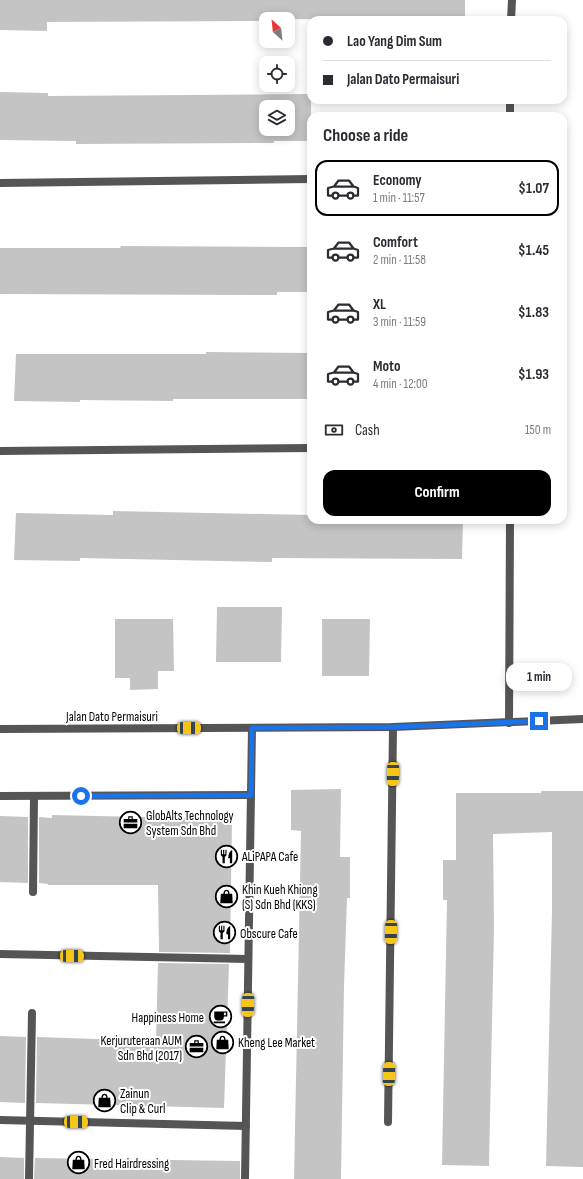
<!DOCTYPE html>
<meta charset="utf-8">
<style>
body{margin:0;font-family:"Sofia Sans Condensed",sans-serif;background:#f7f7f7;color:#2b2b33;height:100vh;display:flex;flex-direction:column;font-size:15px;white-space:nowrap}
*{box-sizing:border-box;margin:0}
p{font-size:13px;color:#7c7c81}
.icon{flex:none;width:22px;height:22px;fill:none;stroke:currentColor;stroke-width:2;stroke-linecap:round;stroke-linejoin:round}
.map{position:relative;flex:1;overflow:hidden}
.panel{position:absolute;left:307px;top:112px;width:260px;height:412px;display:flex;flex-direction:column;background:#fff;border-radius:12px;box-shadow:0 2px 10px #0003}
.panel>*{flex:none}
.banner{position:absolute;left:307px;top:16px;width:260px;height:88px;border-radius:12px;box-shadow:0 2px 10px #0003;display:grid;align-content:center;height:88px;padding:0 16px;background:#fff}
.needle{width:26px;rotate:333deg}
.fabs{position:absolute;left:259px;top:12px;display:grid;gap:8px}
.fabs a{display:grid;place-items:center;width:36px;height:36px;border-radius:8px;background:#fff;box-shadow:0 2px 10px #0003;font-size:20px}
.end{position:absolute;width:18px;height:18px;margin:-9px;border:5px solid #1a73e8;background:#fff;box-shadow:0 0 0 2px #fff}
.from{border-radius:50%}
.bubble{position:absolute;height:28px;border-radius:12px;background:#fff;box-shadow:0 2px 10px #0003;font-size:13px;font-weight:700;line-height:28px;text-align:center}
.car{position:absolute;width:12px;height:24px;margin:-12px -6px;border-radius:5px;box-shadow:0 0 3px 1px #0007;background:linear-gradient(#f5c518 24%,#345 0 40%,#f5c518 0 76%,#345 0 86%,#f5c518 0)}
.banner b{display:flex;align-items:center;gap:14px;height:38px;font-size:15px}
.banner b+b{border-top:1px solid #e1e1e2}
.banner i{width:10px;height:10px;background:#2b2b33}
ul{padding:0;list-style:none}
li{display:flex;align-items:center;gap:12px;height:56px;margin:0 8px 6px;padding:0 8px;border:2px solid transparent;border-radius:12px}
li div{flex:1}
li b{display:block;font-size:15px}
li em{font-style:normal;font-weight:700}
li.on{border-color:#000}
li>.icon{width:36px;height:36px;stroke-width:1.5}
h2{padding:0 16px;font-size:18px;line-height:48px}
.pay{display:flex;align-items:center;gap:10px;height:44px;padding:0 16px;font-size:15px}
.pay p{margin-inline-start:auto}
.cta{display:flex;gap:8px;margin-top:auto;padding:8px 16px}
.cta a{flex:1;height:46px;border-radius:12px;background:#000;color:#fff;font-size:16px;font-weight:700;line-height:46px;text-align:center}
.map>svg:first-child{display:block}
</style>
<div class="map">
<svg width="583" height="1179" viewBox="0 0 583 1179">
<rect width="100%" height="100%" fill="#fff"/>
<g fill="#c4c4c4" fill-rule="evenodd">
<polygon points="0,0 465,0 465,20 266,19 266,21 47,22 47,31 0,30"/>
<path d="M0,92L48,93V96L311,94V141H274V143L76,144V141L0,140ZM266,107H288V129H266Z"/>
<polygon points="121,246 311,247 311,292 277,292 277,295 0,294 0,248 120,248"/>
<polygon points="206,352 311,353 311,399 173,399 173,401 80,400 80,402 14,401 16,354 206,354"/>
<polygon points="113,511 311,515 311,520 463,520 462,559 272,558 272,562 80,558 80,561 14,560 16,513 113,515"/>
<polygon points="217,607 282,607 281,662 216,662"/>
<polygon points="115,619 173,619 174,671 158,671 158,689 130,690 130,678 115,678"/>
<polygon points="322,619 370,619 369,676 322,676"/>
<polygon points="341,789 340,857 350,857 350,898 347,898 344,986 341,1179 294,1179 301,831 291,830 291,790"/>
<polygon points="541,791 583,791 583,1167 546,1166 552,911 552,832 493,834 494,927 489,1166 442,1165 447,900 443,900 443,860 456,860 456,793 541,793"/>
<polygon points="52,815 232,819 230,953 159,952 158,885 48,885 48,884 39,883 39,817 52,818"/>
<polygon points="0,816 28,817 28,883 0,882"/>
<polygon points="158,963 229,964 224,1108 36,1103 37,1037 156,1041"/>
<polygon points="0,1036 26,1037 25,1103 0,1102"/>
<polygon points="0,1157 24,1158 24,1179 0,1179"/>
<polygon points="35,1158 240,1161 240,1179 34,1179"/>
</g>
<g fill="none" stroke-linecap="round" stroke-linejoin="round">
<g stroke="#555" stroke-width="8">
<polyline points="0,796 251,795"/>
<polyline points="33,892 34,796"/>
<polyline points="0,954 248,959"/>
<polyline points="0,1120 246,1126"/>
<polyline points="29,1179 32,1013"/>
<polyline points="245,1179 252,728"/>
</g>
<g stroke="#555" stroke-width="8">
<polyline points="511,20 512,0"/>
<polyline points="510,116 510,100"/>
<polyline points="0,183 311,179"/>
<polyline points="0,451 311,448"/>
<polyline points="509,723 510,520"/>
<polyline points="0,729 393,727 583,719"/>
<polyline points="388,1122 393,727"/>
</g>
</g>
<g fill="none" stroke-linecap="round" stroke-linejoin="round">
<polyline stroke="#1a73e8" stroke-width="5" points="81,796 251,795 252,728 393,727 539,721"/>
</g>
<defs>
<symbol id="office-ring" viewBox="-11 -11 22 22"><circle r="9.5" fill="#fff" stroke="#000" stroke-width="1.5"/><path d="M-6-3h4V-5.5h4V-3h4V5H-6ZM-1-4.5V-3h2v-1.5ZM-6 0V1H6V0Z" fill="#000"/></symbol>
<symbol id="restaurant-ring" viewBox="-11 -11 22 22"><circle r="9.5" fill="#fff" stroke="#000" stroke-width="1.5"/><path d="M-5-6h1v4h1v-4h1v4h1v-4h1v5L-1.5 .5V6h-2V.5L-5-1ZM5-6V6H3V1.5H1.5Q1.5-4 5-6Z" fill="#000"/></symbol>
<symbol id="shop-ring" viewBox="-11 -11 22 22"><circle r="9.5" fill="#fff" stroke="#000" stroke-width="1.5"/><path d="M-5-2.5h2.3a2.7 3.5 0 0 1 5.4 0H5L5.5 6h-11ZM-1.5-2.5h3a1.5 2.3 0 0 0-3 0Z" fill="#000"/></symbol>
<symbol id="cafe-ring" viewBox="-11 -11 22 22"><circle r="9.5" fill="#fff" stroke="#000" stroke-width="1.5"/><path d="M-5.5-4.5H6V0H3Q3 3.5 0 3.5H-2.5Q-5.5 3.5-5.5 0ZM3-3.2v2h1.7v-2ZM-6 4.5H4V6H-6Z" fill="#000"/></symbol>
</defs>
<g fill-rule="evenodd">
<use href="#office-ring" x="118" y="810" width="25" height="25"/>
<use href="#restaurant-ring" x="214" y="844" width="25" height="25"/>
<use href="#shop-ring" x="214" y="884" width="25" height="25"/>
<use href="#restaurant-ring" x="212" y="920" width="25" height="25"/>
<use href="#cafe-ring" x="208" y="1004" width="25" height="25"/>
<use href="#shop-ring" x="210" y="1030" width="25" height="25"/>
<use href="#office-ring" x="184" y="1034" width="25" height="25"/>
<use href="#shop-ring" x="92" y="1088" width="25" height="25"/>
<use href="#shop-ring" x="66" y="1150" width="25" height="25"/>
</g>
<g text-anchor="middle" stroke-width="4" stroke-linejoin="round" paint-order="stroke">
<g font-size="13" fill="#000" stroke="#fff">
<text x="112" y="721">Jalan Dato Permaisuri</text>
</g>
<g font-size="13" fill="#000" stroke="#fff" text-anchor="start">
<text x="146" y="820">GlobAlts Technology<tspan x="146" dy="15">System Sdn Bhd</tspan></text>
<text x="242" y="861">ALiPAPA Cafe</text>
<text x="242" y="894">Khin Kueh Khiong<tspan x="242" dy="15">(S) Sdn Bhd (KKS)</tspan></text>
<text x="240" y="938">Obscure Cafe</text>
<text x="204" y="1022" text-anchor="end">Happiness Home</text>
<text x="182" y="1045" text-anchor="end">Kerjuruteraan AUM<tspan x="182" dy="15">Sdn Bhd (2017)</tspan></text>
<text x="238" y="1047">Kheng Lee Market</text>
<text x="120" y="1098">Zainun<tspan x="120" dy="15">Clip &amp; Curl</tspan></text>
<text x="94" y="1168">Fred Hairdressing</text>
</g>
</g>
</svg>
<div class="fabs">
<a><svg class="needle" viewBox="-14 -14 28 28"><path d="M0-13l5 13h-10z" fill="#e53935"/><path d="M0 13l5-13h-10z" fill="#7c7c81"/></svg></a>
<a><svg class="icon" aria-label="locate" viewBox="0 0 24 24"><circle cx="12" cy="12" r="6"/><path d="M12 2v4M12 18v4M2 12h4M18 12h4"/></svg></a>
<a><svg class="icon" aria-label="layers" viewBox="0 0 24 24"><path d="M12 4l9 5-9 5-9-5zM3 14l9 5 9-5"/></svg></a>
</div>
<i class="end from" style="left:81px;top:796px"></i>
<i class="end" style="left:539px;top:721px"></i>
<div class="bubble" style="left:506px;top:663px;width:66px">1 min</div>
<i class="car" style="left:189px;top:728px;rotate:90deg"></i>
<i class="car" style="left:393px;top:774px;rotate:181deg"></i>
<i class="car" style="left:391px;top:932px;rotate:181deg"></i>
<i class="car" style="left:72px;top:956px;rotate:91deg"></i>
<i class="car" style="left:248px;top:1005px;rotate:181deg"></i>
<i class="car" style="left:389px;top:1074px;rotate:1deg"></i>
<i class="car" style="left:76px;top:1122px;rotate:91deg"></i>
<div class="banner">
<b><i class="from"></i>Lao Yang Dim Sum</b>
<b><i></i>Jalan Dato Permaisuri</b>
</div>
<section class="panel">
<h2>Choose a ride</h2>
<ul>
<li class="on"><svg class="icon" aria-label="car" viewBox="0 0 24 24"><path d="M5 17H2v-5l4-1 3-4h7l3 4 3 1v5h-3M9 17h6M6 11h13"/><circle cx="7" cy="17" r="2"/><circle cx="17" cy="17" r="2"/></svg><div><b>Economy</b><p>1 min · 11:57</p></div><em>$1.07</em></li>
<li><svg class="icon" aria-label="car" viewBox="0 0 24 24"><path d="M5 17H2v-5l4-1 3-4h7l3 4 3 1v5h-3M9 17h6M6 11h13"/><circle cx="7" cy="17" r="2"/><circle cx="17" cy="17" r="2"/></svg><div><b>Comfort</b><p>2 min · 11:58</p></div><em>$1.45</em></li>
<li><svg class="icon" aria-label="car" viewBox="0 0 24 24"><path d="M5 17H2v-5l4-1 3-4h7l3 4 3 1v5h-3M9 17h6M6 11h13"/><circle cx="7" cy="17" r="2"/><circle cx="17" cy="17" r="2"/></svg><div><b>XL</b><p>3 min · 11:59</p></div><em>$1.83</em></li>
<li><svg class="icon" aria-label="car" viewBox="0 0 24 24"><path d="M5 17H2v-5l4-1 3-4h7l3 4 3 1v5h-3M9 17h6M6 11h13"/><circle cx="7" cy="17" r="2"/><circle cx="17" cy="17" r="2"/></svg><div><b>Moto</b><p>4 min · 12:00</p></div><em>$1.93</em></li>
</ul>
<div class="pay"><svg class="icon" aria-label="cash" viewBox="0 0 24 24"><path d="M3 7h18v10H3z"/><circle cx="12" cy="12" r="2"/></svg>Cash<p>150 m</p></div>
<div class="cta"><a>Confirm</a></div>
</section>
</div>
